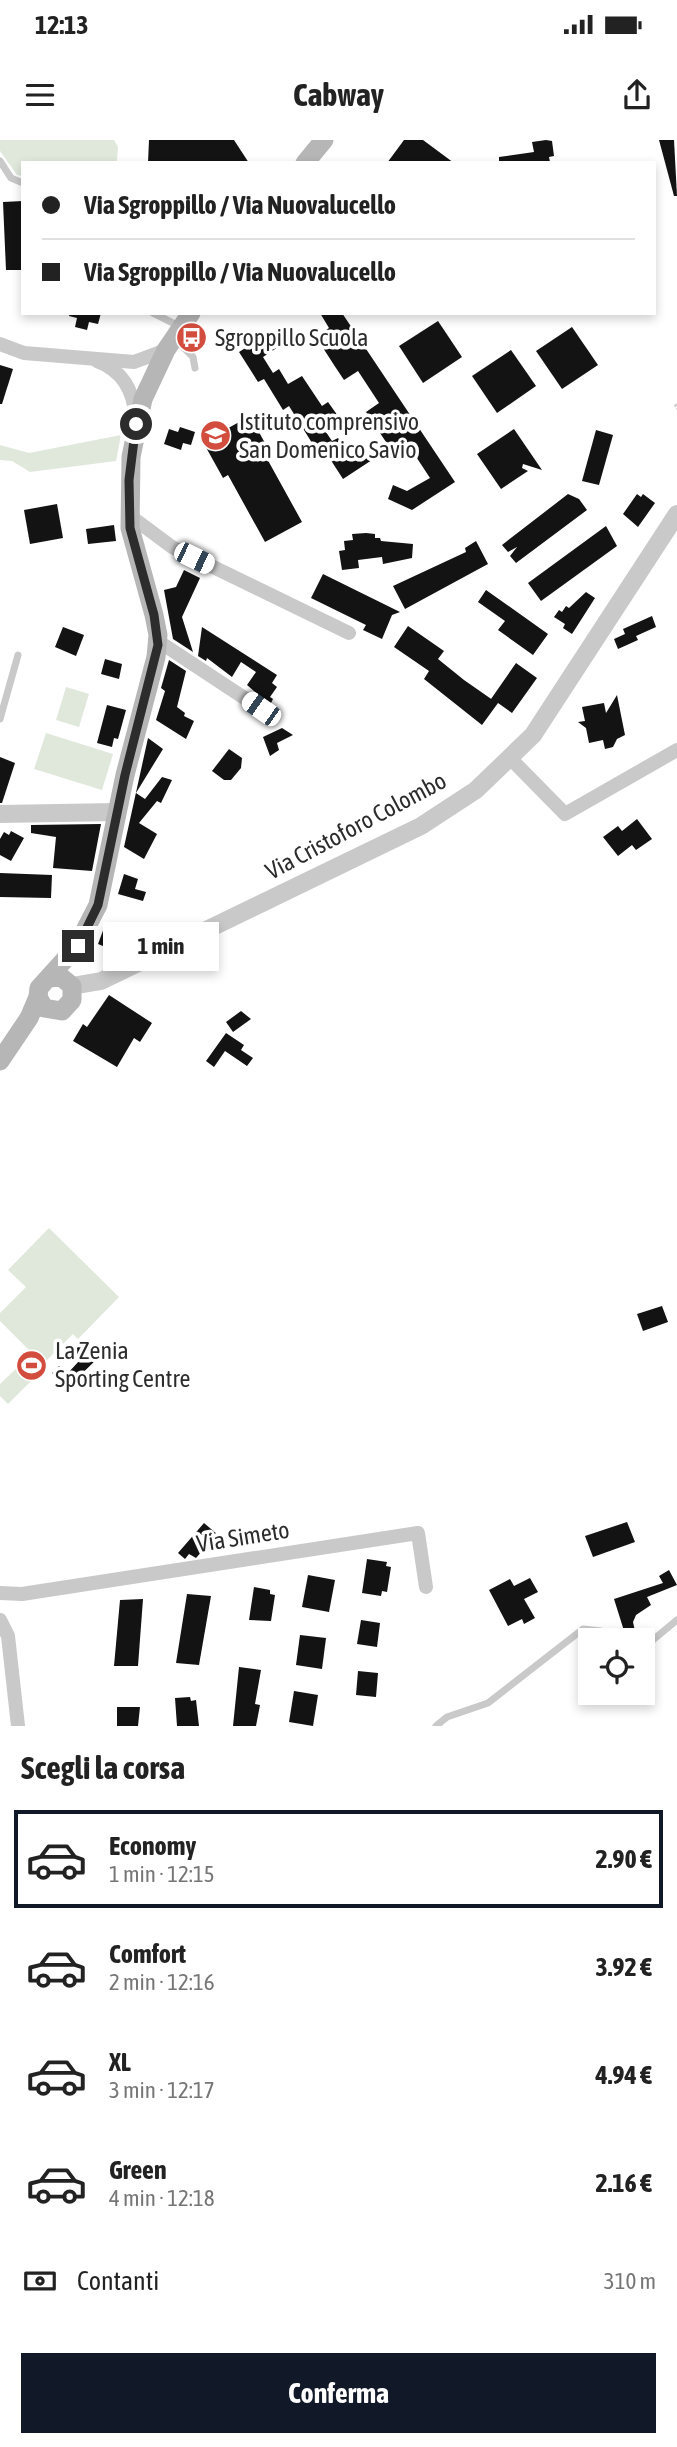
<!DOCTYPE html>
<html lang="it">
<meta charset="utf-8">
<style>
body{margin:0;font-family:"Asap Condensed",sans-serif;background:#f2f2f2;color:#222;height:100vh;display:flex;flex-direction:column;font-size:26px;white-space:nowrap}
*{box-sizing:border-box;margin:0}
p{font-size:23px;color:#767676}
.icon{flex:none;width:38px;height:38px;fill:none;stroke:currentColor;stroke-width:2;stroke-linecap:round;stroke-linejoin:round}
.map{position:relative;height:1586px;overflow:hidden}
.side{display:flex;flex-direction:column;background:#fff;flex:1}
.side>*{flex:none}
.banner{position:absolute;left:21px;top:21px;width:635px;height:154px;border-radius:0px;box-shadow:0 4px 10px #0003;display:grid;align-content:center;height:154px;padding:0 21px;background:#fff}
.buttons{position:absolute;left:578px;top:1488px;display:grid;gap:14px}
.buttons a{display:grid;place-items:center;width:77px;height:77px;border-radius:0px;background:#fff;box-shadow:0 4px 10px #0003;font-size:35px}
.end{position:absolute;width:32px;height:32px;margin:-16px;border:9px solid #2c2c2c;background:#fff;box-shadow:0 0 0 4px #fff}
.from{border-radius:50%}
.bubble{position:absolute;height:49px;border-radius:0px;background:#fff;box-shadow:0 4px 10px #0003;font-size:23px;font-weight:700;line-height:49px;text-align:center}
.car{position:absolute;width:21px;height:42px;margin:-21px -10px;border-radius:9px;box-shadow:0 0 5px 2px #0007;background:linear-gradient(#fff 24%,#345 0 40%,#fff 0 76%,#345 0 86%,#fff 0)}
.banner b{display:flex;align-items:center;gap:24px;height:66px;font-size:26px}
.banner b+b{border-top:2px solid #e0e0e0}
.banner i{width:18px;height:18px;background:#222}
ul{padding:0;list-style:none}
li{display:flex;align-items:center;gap:21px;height:98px;margin:0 14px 10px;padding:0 7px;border:4px solid transparent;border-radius:0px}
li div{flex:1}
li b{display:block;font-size:26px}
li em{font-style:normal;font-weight:700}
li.selected{border-color:#111827}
li>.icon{width:63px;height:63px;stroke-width:1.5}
h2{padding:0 21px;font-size:32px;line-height:84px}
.pay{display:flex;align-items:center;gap:18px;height:77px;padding:0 21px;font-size:26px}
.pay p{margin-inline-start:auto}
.action{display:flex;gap:14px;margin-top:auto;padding:14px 21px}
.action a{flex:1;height:80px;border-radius:0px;background:#111827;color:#fff;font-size:28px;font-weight:700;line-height:80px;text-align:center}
.status{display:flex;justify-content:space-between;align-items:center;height:49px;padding:0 35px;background:#fff;direction:ltr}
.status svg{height:19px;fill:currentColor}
header{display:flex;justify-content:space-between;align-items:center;height:91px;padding:0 21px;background:#fff;font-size:32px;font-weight:700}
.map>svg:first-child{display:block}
</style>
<div class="status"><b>12:13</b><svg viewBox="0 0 49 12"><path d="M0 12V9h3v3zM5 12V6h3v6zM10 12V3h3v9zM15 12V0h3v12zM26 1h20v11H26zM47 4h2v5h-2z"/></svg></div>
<header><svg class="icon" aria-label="menu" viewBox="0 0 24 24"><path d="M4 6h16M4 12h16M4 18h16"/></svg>Cabway<svg class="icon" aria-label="share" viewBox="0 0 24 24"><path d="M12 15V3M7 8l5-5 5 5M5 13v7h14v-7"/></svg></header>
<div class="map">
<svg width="677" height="1586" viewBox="0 0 677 1586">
<rect width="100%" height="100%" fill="#fff"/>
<g fill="#e0e8db">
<polygon points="0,0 114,0 118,7 117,21 23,23 23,36 17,35 0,11"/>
<polygon points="121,295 116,321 30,332 12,321 0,320 0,305 29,313"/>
<polygon points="66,547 89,554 79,587 56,580"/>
<polygon points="46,593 113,614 102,650 34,629"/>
<polygon points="49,1088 119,1157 78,1199 73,1194 43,1224 0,1181 0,1173 26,1147 8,1130"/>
<polygon points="20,1225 33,1239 8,1264 0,1256 0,1244"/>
</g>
<g fill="#131313">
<polygon points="149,0 234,0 249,23 148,23"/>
<polygon points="404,0 423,0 454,23 387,23"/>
<polygon points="546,0 552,1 554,16 549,17 550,22 499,23 499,17 534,12 532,2"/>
<polygon points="659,0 674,0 677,56 674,56"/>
<polygon points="23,61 23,130 6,130 3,62"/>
<polygon points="70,173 101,173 98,184 89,182 87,190 75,187 77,178 69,176"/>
<polygon points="320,173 342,173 455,342 412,370 388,359 393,345 407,351 430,338 409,306 394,314 366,272 379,263 358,231 344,240 334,225 316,197 329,188"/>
<polygon points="438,181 462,217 423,243 399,206"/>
<polygon points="572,187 598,225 562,249 536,211"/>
<polygon points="269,193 278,207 263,217 273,233 279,229 288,244 302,236 322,266 328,262 338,276 322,286 332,301 338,298 347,313 361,304 372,320 343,339 323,308 317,311 289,266 283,270 264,239 258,242 239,212"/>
<polygon points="511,210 536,246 497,273 472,236"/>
<polygon points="0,225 13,229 2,264 0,264"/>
<polygon points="250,276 270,312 265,315 302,382 265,402 228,335 223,338 203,302"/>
<polygon points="180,287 195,292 191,305 183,303 181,310 164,304 169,289 178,292"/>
<polygon points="514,289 542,330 523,324 522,328 528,331 501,349 477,314"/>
<polygon points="596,290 613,295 599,345 582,341"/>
<polygon points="568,354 579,359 587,370 516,423 510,416 517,407 508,412 502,405"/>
<polygon points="637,354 641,357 643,354 655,363 638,387 623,374"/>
<polygon points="57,364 63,398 30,404 24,370"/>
<polygon points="114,385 116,401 88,404 86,389"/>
<polygon points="606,386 617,406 541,461 528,443"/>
<polygon points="366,393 375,394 375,398 380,398 381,401 413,404 412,418 383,424 382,417 358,420 359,428 342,430 339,411 345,410 344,401 353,400 352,394"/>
<polygon points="476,401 488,424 405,469 393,446 466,412 465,408"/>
<polygon points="184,430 200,438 182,477 193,512 173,499 164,450 176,447"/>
<polygon points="323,434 400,472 392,475 382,499 363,490 366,485 311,458"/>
<polygon points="486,450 548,494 533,515 498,490 505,481 478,462"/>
<polygon points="586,452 595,458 572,494 563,488 565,484 554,477 559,470 562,472 566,466 569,468"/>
<polygon points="652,476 656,487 636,496 638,500 618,509 614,499 625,494 623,489"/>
<polygon points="408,486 444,511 438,519 464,540 497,563 491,559 516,523 537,538 512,573 498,563 482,585 424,539 429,531 394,507"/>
<polygon points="63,487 84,495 76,516 55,507"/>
<polygon points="202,487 277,535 272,543 277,547 270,557 273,559 270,565 247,545 256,532 241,522 232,537 207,518 206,521 198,516"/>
<polygon points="105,519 122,524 119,539 101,534"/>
<polygon points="169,520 186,531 177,567 185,573 184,576 194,581 186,599 156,580 165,551 161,548"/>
<polygon points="617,555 625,595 617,599 613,607 605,609 603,600 589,603 586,588 578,582 585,581 582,567 604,563 606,573"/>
<polygon points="107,565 126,570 118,599 114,598 112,607 97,603"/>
<polygon points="282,588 293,595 277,603 279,610 270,616 263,597"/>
<polygon points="148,598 163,609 136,653 145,659 162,637 172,640 161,663 157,661 139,683 157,694 144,719 124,707"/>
<polygon points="229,609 242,618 241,628 231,640 224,640 212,631"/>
<polygon points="0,617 15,623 2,663 0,663"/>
<polygon points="637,679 652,699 636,710 632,705 618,716 603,697 618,686 622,691"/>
<polygon points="101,684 92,731 53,728 56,697 31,693 31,685"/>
<polygon points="11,691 24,698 11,721 0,715 0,699 4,692 9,695"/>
<polygon points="0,733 52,735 51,758 0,757"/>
<polygon points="124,734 138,739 135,749 146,752 143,761 118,754"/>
<polygon points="104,788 119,794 113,810 98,804"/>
<polygon points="109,855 152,883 140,902 134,898 117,927 73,901 83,884 87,887"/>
<polygon points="241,871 251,879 233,892 226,882"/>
<polygon points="226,893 244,905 241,910 253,918 247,926 225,911 214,927 206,921"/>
<polygon points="662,1166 668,1182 643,1191 637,1174"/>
<polygon points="82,1203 97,1219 67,1248 52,1233 59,1226 67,1234 80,1220 73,1212"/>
<polygon points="627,1382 635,1402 593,1417 585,1396"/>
<polygon points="204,1383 217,1394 196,1418 189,1414 185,1419 178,1413"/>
<polygon points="367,1419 387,1422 386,1426 391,1427 387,1452 382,1451 381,1456 362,1453"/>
<polygon points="669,1430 677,1445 647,1457 651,1465 636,1475 633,1482 635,1491 629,1497 625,1494 614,1459 663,1443 659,1436"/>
<polygon points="308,1435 335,1440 329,1472 302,1467"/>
<polygon points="530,1438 538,1452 524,1459 535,1478 524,1484 522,1479 508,1486 489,1450 510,1439 514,1446"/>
<polygon points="254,1447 270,1450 270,1454 275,1455 271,1481 249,1480"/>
<polygon points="187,1454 211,1456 199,1525 176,1523"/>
<polygon points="143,1459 138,1526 114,1526 120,1460"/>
<polygon points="361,1480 380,1483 377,1507 357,1504"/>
<polygon points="300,1495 326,1498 322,1529 296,1525"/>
<polygon points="239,1527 261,1530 255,1564 260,1565 256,1586 233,1586"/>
<polygon points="358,1531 378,1533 376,1557 356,1555"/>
<polygon points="294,1551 318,1555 313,1586 289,1582"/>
<polygon points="190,1557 191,1561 196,1560 199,1586 177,1586 175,1558"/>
<polygon points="117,1567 140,1567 138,1586 117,1586"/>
</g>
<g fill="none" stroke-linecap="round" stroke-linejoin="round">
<polyline stroke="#c9c9c9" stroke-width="2" stroke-dasharray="3.5 3.5" stroke-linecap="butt" points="677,264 674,267 677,269"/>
<g stroke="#c9c9c9" stroke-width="7">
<polyline points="0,21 11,38 23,43"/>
<polyline points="153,173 181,187"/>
<polyline points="175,199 193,217 195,228"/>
<polyline points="0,579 18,515"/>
<polyline points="642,1509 677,1480"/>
<polyline points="436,1586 447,1577 488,1563 583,1489 601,1491 613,1500"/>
</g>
<g stroke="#c9c9c9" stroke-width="14">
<polyline points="0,204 24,213 134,222 166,210"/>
<path d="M97,221C123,231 133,250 136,277"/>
<polyline points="129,375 172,407 349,493"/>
<polyline points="158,501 261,569"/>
<polyline points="511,619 565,674 677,610"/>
<polyline points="0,1453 22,1454 418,1393 426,1447"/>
<polyline points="0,1480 8,1496 18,1586"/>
</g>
<g stroke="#c9c9c9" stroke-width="18">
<polyline points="0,674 117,672"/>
<polyline points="72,846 101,841 421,686 476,650 533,595 677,374"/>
</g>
<g stroke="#b6b6b6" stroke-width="19">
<polyline points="305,23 324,0"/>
<polyline points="49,838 61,837 72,846 72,860 62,871 44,868 38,857 39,848 77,806 98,765 125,635 156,517 158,495 154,475 130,388 131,317 143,259 166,210 191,173"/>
<polyline points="0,921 29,878 38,857"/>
</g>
</g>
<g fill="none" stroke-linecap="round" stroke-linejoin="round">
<polyline stroke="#2c2c2c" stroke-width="9" points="78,806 98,765 125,635 158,505 154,475 130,388 129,340 136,284"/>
</g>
<defs>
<symbol id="bus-disc" viewBox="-11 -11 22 22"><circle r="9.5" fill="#d34d3e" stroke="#fff"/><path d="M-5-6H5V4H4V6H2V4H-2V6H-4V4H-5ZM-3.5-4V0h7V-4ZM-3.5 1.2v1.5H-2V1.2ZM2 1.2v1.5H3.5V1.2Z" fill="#fff"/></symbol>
<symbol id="school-disc" viewBox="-11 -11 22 22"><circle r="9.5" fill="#d34d3e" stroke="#fff"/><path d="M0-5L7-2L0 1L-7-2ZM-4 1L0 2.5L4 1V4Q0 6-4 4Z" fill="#fff"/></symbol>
<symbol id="stadium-disc" viewBox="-11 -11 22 22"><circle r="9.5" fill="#d34d3e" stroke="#fff"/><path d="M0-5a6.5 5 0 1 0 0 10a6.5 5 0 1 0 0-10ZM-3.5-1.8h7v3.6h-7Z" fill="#fff"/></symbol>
</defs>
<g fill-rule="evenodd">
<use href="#bus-disc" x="174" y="180" width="35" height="35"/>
<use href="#school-disc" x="198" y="278" width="35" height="35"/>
<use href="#stadium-disc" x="14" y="1208" width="35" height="35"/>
</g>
<g text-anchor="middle" stroke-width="7" stroke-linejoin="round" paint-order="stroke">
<g font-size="24" fill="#2c2c2c" stroke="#fff" text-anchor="start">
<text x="215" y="206">Sgroppillo Scuola</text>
<text x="239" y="290">Istituto comprensivo<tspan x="239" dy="28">San Domenico Savio</tspan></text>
<text x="55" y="1219">La Zenia<tspan x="55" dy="28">Sporting Centre</tspan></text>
</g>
<g font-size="24" fill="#2c2c2c" stroke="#fff">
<text transform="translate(356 686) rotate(-28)" y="8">Via Cristoforo Colombo</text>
<text transform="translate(243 1397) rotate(-9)" y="8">Via Simeto</text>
</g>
</g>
</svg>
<div class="buttons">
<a><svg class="icon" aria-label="locate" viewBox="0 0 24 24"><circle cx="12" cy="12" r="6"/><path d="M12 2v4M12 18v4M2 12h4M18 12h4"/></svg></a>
</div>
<i class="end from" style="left:136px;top:284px"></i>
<i class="end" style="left:78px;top:806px"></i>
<div class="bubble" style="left:103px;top:782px;width:116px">1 min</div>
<i class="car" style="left:194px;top:418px;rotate:116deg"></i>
<i class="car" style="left:261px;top:569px;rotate:305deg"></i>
<div class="banner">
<b><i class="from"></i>Via Sgroppillo / Via Nuovalucello</b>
<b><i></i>Via Sgroppillo / Via Nuovalucello</b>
</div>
</div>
<section class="side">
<h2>Scegli la corsa</h2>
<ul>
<li class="selected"><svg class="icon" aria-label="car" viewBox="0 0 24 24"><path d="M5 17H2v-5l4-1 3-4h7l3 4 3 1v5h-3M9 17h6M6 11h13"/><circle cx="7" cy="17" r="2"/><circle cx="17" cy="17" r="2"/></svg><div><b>Economy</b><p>1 min · 12:15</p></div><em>2.90 €</em></li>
<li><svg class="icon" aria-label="car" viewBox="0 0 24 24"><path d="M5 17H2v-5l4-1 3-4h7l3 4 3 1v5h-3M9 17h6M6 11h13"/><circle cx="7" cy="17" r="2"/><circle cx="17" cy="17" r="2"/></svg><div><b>Comfort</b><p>2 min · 12:16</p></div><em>3.92 €</em></li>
<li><svg class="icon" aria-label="car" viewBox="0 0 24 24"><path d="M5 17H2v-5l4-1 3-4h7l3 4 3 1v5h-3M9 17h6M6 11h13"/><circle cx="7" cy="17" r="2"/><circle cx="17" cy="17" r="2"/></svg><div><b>XL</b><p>3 min · 12:17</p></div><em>4.94 €</em></li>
<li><svg class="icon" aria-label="car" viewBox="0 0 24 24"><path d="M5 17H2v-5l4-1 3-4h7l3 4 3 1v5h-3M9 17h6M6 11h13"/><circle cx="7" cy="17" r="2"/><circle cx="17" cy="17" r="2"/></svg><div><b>Green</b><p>4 min · 12:18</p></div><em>2.16 €</em></li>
</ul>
<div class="pay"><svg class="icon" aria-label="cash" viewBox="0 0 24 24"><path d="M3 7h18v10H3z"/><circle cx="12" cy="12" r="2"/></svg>Contanti<p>310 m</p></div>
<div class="action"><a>Conferma</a></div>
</section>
